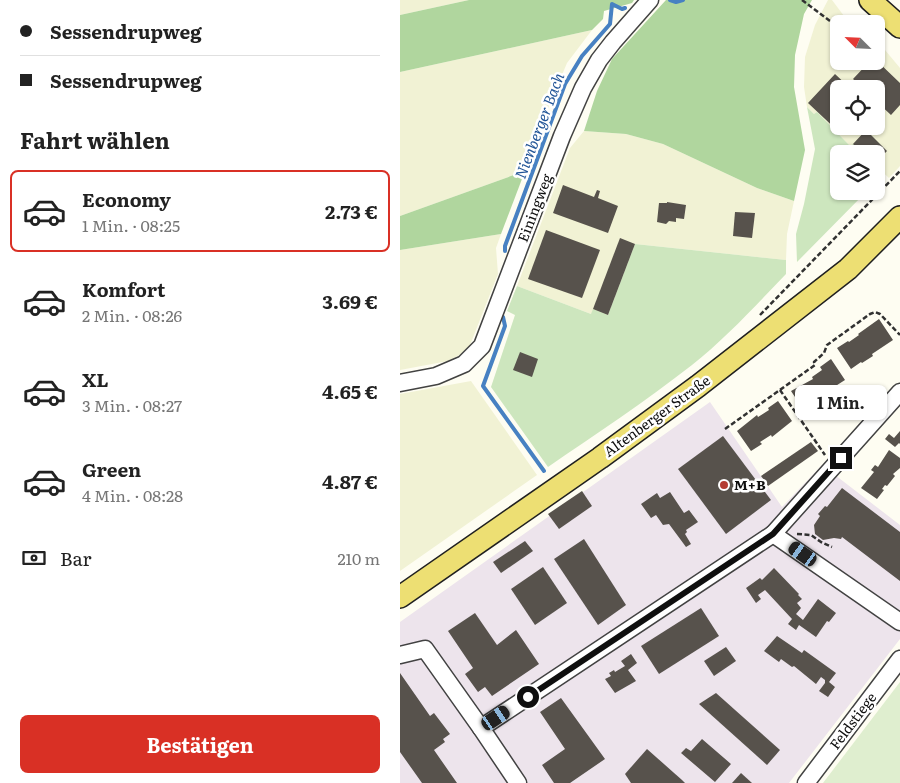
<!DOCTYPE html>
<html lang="de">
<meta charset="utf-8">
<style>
body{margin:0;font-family:Literata,serif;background:#f6f6f6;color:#222;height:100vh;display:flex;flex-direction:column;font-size:19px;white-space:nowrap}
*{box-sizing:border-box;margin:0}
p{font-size:16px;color:#767676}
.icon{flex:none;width:28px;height:28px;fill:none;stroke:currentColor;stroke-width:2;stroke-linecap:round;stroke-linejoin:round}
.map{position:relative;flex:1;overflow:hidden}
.panel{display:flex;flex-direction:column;background:#fff;width:400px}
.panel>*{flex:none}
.hud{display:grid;align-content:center;height:110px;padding:0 20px;background:#fff}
.needle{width:32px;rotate:294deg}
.controls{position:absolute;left:430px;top:15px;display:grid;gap:10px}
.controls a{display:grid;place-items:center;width:55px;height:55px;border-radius:8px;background:#fff;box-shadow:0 1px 4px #0004;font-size:25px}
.end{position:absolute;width:22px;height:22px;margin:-11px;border:6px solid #0f0f0f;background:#fff;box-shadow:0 0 0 2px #fff}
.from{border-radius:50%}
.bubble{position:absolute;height:35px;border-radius:8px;background:#fff;box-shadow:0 1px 4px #0004;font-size:16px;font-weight:700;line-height:35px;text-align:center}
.car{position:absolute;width:15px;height:30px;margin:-15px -8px;border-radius:6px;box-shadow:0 0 4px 1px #0007;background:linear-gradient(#222 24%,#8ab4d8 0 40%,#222 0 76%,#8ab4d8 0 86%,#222 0)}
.hud b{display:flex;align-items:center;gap:18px;height:48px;font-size:19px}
.hud b+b{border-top:1px solid #e0e0e0}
.hud i{width:12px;height:12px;background:#222}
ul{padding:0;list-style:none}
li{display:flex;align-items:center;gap:15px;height:82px;margin:0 10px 8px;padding:0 10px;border:2px solid transparent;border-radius:8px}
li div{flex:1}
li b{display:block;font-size:19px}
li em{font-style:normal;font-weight:700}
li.on{border-color:#d93025}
li>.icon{width:45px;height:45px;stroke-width:1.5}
h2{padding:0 20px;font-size:22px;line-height:60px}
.pay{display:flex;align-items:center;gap:12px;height:55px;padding:0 20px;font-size:19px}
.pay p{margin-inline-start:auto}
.button{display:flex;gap:10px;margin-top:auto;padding:10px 20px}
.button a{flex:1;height:58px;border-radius:8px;background:#d93025;color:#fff;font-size:20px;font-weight:700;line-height:58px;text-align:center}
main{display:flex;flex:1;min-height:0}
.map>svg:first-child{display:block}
</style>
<main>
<section class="panel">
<div class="hud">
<b><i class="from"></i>Sessendrupweg</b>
<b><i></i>Sessendrupweg</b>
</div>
<h2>Fahrt wählen</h2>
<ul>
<li class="on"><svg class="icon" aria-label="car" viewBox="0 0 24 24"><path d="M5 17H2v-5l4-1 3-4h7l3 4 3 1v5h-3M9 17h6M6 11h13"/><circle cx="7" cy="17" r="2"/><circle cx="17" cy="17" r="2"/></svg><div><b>Economy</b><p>1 Min. · 08:25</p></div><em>2.73 €</em></li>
<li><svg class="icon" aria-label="car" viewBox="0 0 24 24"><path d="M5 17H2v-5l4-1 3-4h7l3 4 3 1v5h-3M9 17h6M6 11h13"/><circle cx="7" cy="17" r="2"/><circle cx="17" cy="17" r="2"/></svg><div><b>Komfort</b><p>2 Min. · 08:26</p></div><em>3.69 €</em></li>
<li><svg class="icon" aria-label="car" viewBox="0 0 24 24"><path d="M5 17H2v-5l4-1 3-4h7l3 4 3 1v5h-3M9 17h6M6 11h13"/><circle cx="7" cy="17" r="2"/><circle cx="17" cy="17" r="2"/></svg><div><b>XL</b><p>3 Min. · 08:27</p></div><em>4.65 €</em></li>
<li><svg class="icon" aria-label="car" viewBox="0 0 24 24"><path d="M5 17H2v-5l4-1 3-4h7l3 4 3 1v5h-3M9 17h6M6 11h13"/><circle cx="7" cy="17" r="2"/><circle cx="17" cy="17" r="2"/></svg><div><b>Green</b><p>4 Min. · 08:28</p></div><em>4.87 €</em></li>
</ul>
<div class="pay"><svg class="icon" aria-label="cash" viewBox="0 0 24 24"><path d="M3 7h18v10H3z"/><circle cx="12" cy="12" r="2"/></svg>Bar<p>210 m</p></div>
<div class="button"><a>Bestätigen</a></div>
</section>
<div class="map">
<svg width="500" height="783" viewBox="0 0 500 783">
<rect width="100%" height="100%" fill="#fefdf2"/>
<polygon fill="#ede4ec" points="310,402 382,507 422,465 500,525 500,639 389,783 0,783 0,622"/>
<g fill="#f1f2d4" fill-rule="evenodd">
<polygon points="0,0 69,0 0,15"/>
<path d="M428,0H432L450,24H439V61H476V44L485,50L500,68V166L489,178L476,166V154L450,146L417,112L414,114L407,107L404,87L405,57L415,25ZM439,89H476V126H439Z"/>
<polygon points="192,30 167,63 149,106 125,171 0,216 0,72"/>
<polygon points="184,131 226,134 263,144 357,188 394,201 387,234 386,260 235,244 208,315 191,314 117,286 170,148"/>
<polygon points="101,234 96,248 98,274 70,345 61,354 48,361 0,370 0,250"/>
<polygon points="71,381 137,475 0,571 0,394"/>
</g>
<g fill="#cde6be">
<polygon points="407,107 414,114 417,112 450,146 453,144 463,154 439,154 439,191 467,191 397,262 396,234 404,204 415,149"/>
<path d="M235,244L386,260V274C356,305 326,338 292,365C246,401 196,434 148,467L91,387L115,315L107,311L117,286L191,314L193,309L208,315Z"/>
</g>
<g fill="#b0d69e">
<polygon points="69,0 234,0 232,3 204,11 203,19 192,30 0,72 0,15"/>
<polygon points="266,0 412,0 404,14 395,55 394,87 405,150 394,201 357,188 263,144 226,134 184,131 197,91 212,59"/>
<polygon points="125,171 101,234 0,250 0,216"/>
</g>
<polygon fill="#dfeecf" points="500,682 500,783 423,783"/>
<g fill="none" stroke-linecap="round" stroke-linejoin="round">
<g stroke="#4781c2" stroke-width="4">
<polyline points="270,0 276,2 283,0"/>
<polyline points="105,251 105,246 165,84 182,56 210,24 212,4 222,9 225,8"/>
<polyline points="103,317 105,326 83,386 144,471"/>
</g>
</g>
<g fill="#57524c">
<polygon points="476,60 500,83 500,105 491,115 476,101 476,89 464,89 453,79 470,61 476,61"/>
<polygon points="435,74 451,89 439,89 439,126 449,126 441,134 408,103"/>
<polygon points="466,130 487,151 476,162 476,154 463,154 453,144"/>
<polygon points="163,185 194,197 197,190 200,191 198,198 218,206 208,233 153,213"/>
<polygon points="267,202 286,205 284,219 276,218 276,222 269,221 266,224 257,222 259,203 267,203"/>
<polygon points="335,212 355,213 352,238 333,236"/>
<polygon points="146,230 200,250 182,298 128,279"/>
<polygon points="220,238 235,244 208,315 193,309"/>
<polygon points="479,319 493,340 472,354 473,356 462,363 461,362 451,369 437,348 448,341 449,342 459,335 458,334"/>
<polygon points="120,352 138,359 132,377 113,370"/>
<polygon points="431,359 445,380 434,387 436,390 426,397 427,399 405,412 391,391 413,379 412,377 422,370 420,367"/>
<polygon points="378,401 392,421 372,437 371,435 360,442 362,444 351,451 337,431 357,415 358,417 369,410 368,408"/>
<polygon points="500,431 500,444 499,443 495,447 485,439 489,434 494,438"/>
<polygon points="323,436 371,500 326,534 278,469"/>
<polygon points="411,442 418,451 368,486 361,476"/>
<polygon points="489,450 500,458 500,468 493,474 495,476 487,486 485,485 482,489 484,490 477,499 461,488 474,472 471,470 475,465 478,467"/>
<polygon points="442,488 500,532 500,581 442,537 441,539 434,538 423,540 415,534 414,525 420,516 418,514 425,506 427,507"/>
<polygon points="182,491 192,506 159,529 148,514"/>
<polygon points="270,492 284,513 289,510 298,522 286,530 287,532 285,534 291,544 286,547 269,524 263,525 256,515 251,518 241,504 257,493 260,498"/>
<polygon points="184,539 226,605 198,625 154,559"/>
<polygon points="125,541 133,551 101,573 93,562"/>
<polygon points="143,567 167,603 135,625 111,589"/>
<polygon points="374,568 399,594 398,595 402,599 397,603 401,608 396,614 403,620 418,599 436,613 429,622 427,621 416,637 399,625 396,630 388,624 392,619 365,590 358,595 361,599 356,603 346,588 360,578 362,580"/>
<polygon points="301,608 319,636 259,674 241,646"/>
<polygon points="75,613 97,645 116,630 139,664 92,696 85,687 78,692 65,674 73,668 48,631"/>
<polygon points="377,636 402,653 404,650 436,673 429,682 435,687 428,697 419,691 425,683 425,680 421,677 416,684 394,666 392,667 381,659 379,662 364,651"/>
<polygon points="326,647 336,661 314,676 304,661"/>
<polygon points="231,654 237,663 228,670 236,681 215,693 205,679 211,676 209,673 214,670 215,672 225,666 221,661"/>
<polygon points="0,673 30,716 34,713 50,734 43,739 45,742 34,750 57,783 22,783 0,752"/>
<polygon points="316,693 380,750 367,765 299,704"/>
<polygon points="161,698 205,759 170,783 154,783 142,765 165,749 140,712"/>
<polygon points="302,739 331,764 315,782 281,753 286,748 291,751"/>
<polygon points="247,749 282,780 285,783 231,783 225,774"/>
<polygon points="341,773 352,783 332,783"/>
</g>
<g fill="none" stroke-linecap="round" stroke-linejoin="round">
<defs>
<g id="minor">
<polyline points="0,383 36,376 64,364 82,346 162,136 183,88 199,60 213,42 250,0"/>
<polyline points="500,392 373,534 500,622"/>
<polyline points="0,655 25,649 81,728 373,534"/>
<polyline points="81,728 118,783"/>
<polyline points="406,783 500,659"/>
</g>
<g id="major">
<polyline points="470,0 500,27"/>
<polyline points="0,597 200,458 298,386 448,269 500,217"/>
</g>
</defs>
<use href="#minor" stroke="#424242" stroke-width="19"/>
<use href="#major" stroke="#202020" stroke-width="24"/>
<g stroke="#313131" stroke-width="2.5" stroke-dasharray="5 2.5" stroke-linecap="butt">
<polyline points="402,0 434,24"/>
<polyline points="360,315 500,171"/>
<polyline points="380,390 425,455"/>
<polyline points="325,429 415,365 414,362 424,353 427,345 470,314 475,312 480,314 500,335"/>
<polyline points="397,534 411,535 421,542 432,547"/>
</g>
<use href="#minor" stroke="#fff" stroke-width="16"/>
<use href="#major" stroke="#eddf73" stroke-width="21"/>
</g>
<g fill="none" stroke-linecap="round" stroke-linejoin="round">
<polyline stroke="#0f0f0f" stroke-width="6" points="128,697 373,534 441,458"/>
</g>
<circle fill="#b43c32" stroke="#fff" stroke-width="2" cx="324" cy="485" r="5"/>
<g text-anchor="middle" stroke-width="5" stroke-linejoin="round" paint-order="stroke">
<g font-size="14" fill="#0f0f0f" stroke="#fff">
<text transform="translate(135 208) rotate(-69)" y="5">Einingweg</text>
<text transform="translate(257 416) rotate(-36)" y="5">Altenberger Straße</text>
<text transform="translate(453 721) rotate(-53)" y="5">Feldstiege</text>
</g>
<g font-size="14" font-weight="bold" fill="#0f0f0f" stroke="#fff" text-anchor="start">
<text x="334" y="490">M+B</text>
</g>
<g font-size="15" font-style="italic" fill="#225597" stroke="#fff">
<text transform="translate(140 126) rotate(-69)" y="5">Nienberger Bach</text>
</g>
</g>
</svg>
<div class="controls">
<a><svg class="needle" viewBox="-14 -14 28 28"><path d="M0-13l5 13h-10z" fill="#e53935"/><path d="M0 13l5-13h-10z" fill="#767676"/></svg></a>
<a><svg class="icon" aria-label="locate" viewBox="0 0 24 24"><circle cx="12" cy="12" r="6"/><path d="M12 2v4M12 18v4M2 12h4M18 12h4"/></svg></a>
<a><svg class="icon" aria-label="layers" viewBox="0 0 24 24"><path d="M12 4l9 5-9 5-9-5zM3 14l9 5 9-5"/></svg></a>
</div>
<i class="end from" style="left:128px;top:697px"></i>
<i class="end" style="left:441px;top:458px"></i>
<div class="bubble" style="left:395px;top:385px;width:92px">1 Min.</div>
<i class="car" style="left:403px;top:554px;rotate:305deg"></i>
<i class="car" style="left:96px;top:718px;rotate:56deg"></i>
</div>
</main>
